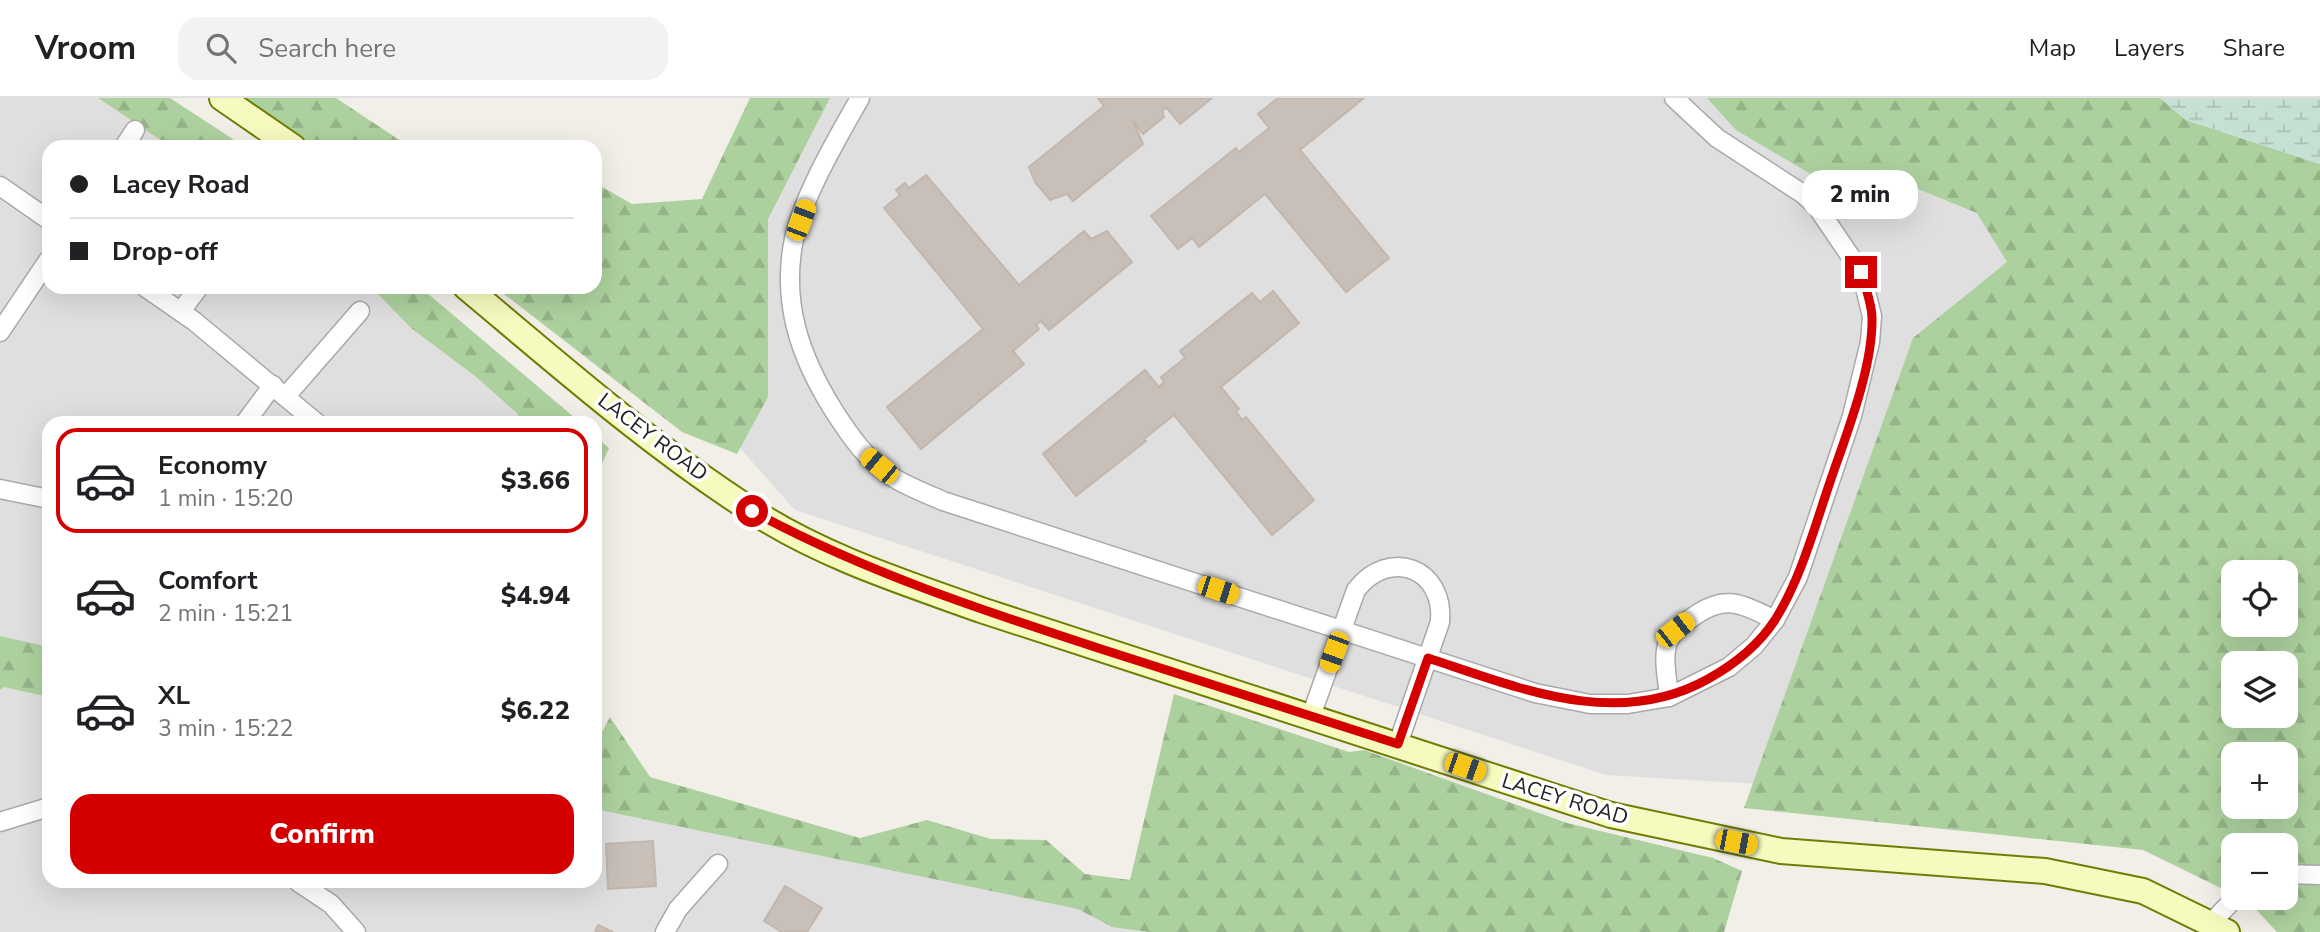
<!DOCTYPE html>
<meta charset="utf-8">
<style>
body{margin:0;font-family:"Nunito Sans",sans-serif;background:#f2f2f2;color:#202124;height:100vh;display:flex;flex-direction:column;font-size:26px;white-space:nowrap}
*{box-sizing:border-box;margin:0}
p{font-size:23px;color:#757577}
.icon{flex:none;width:38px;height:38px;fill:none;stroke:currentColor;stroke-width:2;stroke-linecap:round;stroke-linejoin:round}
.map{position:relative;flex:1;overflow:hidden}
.details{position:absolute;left:42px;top:318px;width:560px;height:472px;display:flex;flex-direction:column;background:#fff;border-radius:21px;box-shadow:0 7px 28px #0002}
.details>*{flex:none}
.banner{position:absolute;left:42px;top:42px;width:560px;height:154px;border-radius:21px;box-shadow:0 7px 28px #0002;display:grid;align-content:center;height:154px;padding:0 28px;background:#fff}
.tools{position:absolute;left:2221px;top:462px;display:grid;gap:14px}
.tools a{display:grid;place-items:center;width:77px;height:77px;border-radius:14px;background:#fff;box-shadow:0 7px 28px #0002;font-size:35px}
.end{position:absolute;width:32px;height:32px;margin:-16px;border:9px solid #d40000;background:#fff;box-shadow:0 0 0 4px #fff}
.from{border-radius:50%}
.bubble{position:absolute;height:49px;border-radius:21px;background:#fff;box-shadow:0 7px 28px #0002;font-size:23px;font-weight:800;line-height:49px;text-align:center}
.car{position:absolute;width:21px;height:42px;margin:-21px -10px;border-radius:9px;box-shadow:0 0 5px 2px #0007;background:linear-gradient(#f5c518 24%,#345 0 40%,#f5c518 0 76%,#345 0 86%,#f5c518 0)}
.banner b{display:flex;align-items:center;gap:24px;height:66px;font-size:26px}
.banner b+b{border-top:2px solid #e0e0e0}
.banner i{width:18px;height:18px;background:#202124}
ul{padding:12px 0 0;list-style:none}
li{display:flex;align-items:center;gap:21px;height:105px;margin:0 14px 10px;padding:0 14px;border:4px solid transparent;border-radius:21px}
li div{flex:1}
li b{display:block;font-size:26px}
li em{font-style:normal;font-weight:800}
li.on{border-color:#d40000}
li>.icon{width:63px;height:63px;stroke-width:1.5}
.action{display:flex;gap:14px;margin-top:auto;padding:14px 28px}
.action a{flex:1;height:80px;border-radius:21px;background:#d40000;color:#fff;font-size:28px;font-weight:800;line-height:80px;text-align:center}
header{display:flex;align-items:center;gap:42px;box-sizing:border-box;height:98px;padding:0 35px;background:#fff;border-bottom:2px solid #e0e0e0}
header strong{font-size:33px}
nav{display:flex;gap:38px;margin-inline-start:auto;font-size:24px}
.search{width:490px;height:63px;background:#f2f2f2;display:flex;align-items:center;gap:18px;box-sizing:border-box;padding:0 24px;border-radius:21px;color:#757577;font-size:26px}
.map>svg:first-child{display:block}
</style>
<header>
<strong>Vroom</strong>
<div class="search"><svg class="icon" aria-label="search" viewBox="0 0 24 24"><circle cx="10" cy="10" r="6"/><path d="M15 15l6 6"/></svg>Search here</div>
<nav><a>Map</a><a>Layers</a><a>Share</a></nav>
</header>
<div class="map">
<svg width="2320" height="834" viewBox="0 0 2320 834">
<defs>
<pattern id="forest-firs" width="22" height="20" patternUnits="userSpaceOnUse" patternTransform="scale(1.75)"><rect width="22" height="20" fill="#add19e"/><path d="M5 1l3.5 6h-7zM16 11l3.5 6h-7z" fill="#95b388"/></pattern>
<pattern id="wetland-marsh" width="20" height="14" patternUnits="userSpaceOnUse" patternTransform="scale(1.75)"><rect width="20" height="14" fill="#c6e0d4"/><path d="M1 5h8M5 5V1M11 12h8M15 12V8" fill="none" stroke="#aac0b6"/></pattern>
</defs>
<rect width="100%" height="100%" fill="#f2efe9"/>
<g fill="#e0dfdf">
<polygon points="0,0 134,0 206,49 49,49 49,189 399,189 561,325 49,326 49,784 595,784 595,693 1328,834 0,834"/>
<polygon points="822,0 1827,0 2054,167 1791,688 1606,677 795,412 683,286"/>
</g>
<g fill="url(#forest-firs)" fill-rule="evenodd">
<polygon points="98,0 170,0 245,49 171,49"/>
<polygon points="242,0 336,0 410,49 315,49"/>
<polygon points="750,0 830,0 768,121 768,299 737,356 682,334 495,189 595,189 595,85 632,106 702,101"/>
<path d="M1707,0H2160L2186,22L2320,66V834H2277L2249,804L2240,800H2286V747H2233V796L2143,752L1744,710L1913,240L2007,164L1977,115L1903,85L1846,97L1736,32ZM2233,474H2286V527H2233ZM2233,565H2286V618H2233ZM2233,656H2286V709H2233Z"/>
<polygon points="371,189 420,189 581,325 517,325 518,316 475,278 411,230"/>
<polygon points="595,338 609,350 595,381"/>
<polygon points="0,538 49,549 49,599 4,589 0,592"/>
<polygon points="1174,596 1349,654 1364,652 1567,725 1713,760 1742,773 1724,834 1149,834 1112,829 1078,811 595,711 595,647 610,619 650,679 860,740 927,722 991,741 1046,742 1085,776 1130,782"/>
</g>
<polygon fill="url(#wetland-marsh)" points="2160,0 2320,0 2320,66 2186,22"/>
<g fill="#c7bfb8" stroke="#c4b6ab" stroke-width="2">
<polygon points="1098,0 1212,0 1180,26 1167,10 1162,12 1164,19 1143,36 1133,23 1143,46 1073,103 1067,96 1050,102 1035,84 1029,69 1104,8"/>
<polygon points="1278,0 1364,0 1300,52 1389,160 1346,194 1265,96 1199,149 1192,140 1178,151 1151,118 1236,50 1239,54 1269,30 1258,16"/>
<polygon points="926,77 1019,187 1084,133 1091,141 1107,133 1132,164 1049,232 1041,223 1036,227 1039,231 1013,253 1024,266 921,351 887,309 983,231 884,110 900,97 896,92 905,85 909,90"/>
<polygon points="1273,193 1299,225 1221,289 1239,311 1236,313 1242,322 1246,319 1314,402 1272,437 1174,317 1144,341 1146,343 1076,398 1043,356 1145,272 1159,289 1164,284 1161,279 1185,260 1180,253 1252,195 1260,204"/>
<polygon points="653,743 656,788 608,791 606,746"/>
<polygon points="785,788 822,810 807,834 782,834 764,823"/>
<polygon points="598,827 613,834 595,834"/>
</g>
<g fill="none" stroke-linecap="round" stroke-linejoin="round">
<defs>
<g id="street">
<path d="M860,0C838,39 803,98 794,141C781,205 800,259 834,313C850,338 868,364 894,380C909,389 927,396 943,403L1535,595L1590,606H1628L1669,599L1729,569L1754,548L1775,522L1798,479L1852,318L1870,244L1872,218L1861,174L1817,109L1803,96L1717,40L1674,0"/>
<polyline points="124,49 135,32"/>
<polyline points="0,88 49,122"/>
<polyline points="145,189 194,223 318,326"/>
<polyline points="181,213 199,189"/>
<polyline points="0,234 49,161"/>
<polyline points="286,298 360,213"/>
<polyline points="244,326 273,287"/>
<polyline points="0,391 49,401"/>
<path d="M1669,599C1668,583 1662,560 1668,544C1672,534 1682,527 1690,521C1724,495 1740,505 1775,522"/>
<path d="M1311,618L1356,492C1389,449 1445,470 1440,524L1398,646"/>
<polyline points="0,724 49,709"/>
<polyline points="2286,776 2320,777"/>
<polyline points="298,784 331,806 356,834"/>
<polyline points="2211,825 2235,800"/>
<polyline points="665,834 678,811 718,766"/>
</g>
<g id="secondary">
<polyline points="222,0 293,49"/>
<path d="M466,189C558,266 650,347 751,412C821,458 903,484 981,512L1611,717L1781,753L2045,773L2143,793L2227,834"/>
</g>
</defs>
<use href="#street" stroke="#a9a9a9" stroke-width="21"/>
<use href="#secondary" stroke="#707d05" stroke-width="28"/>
<use href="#street" stroke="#fff" stroke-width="18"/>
<use href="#secondary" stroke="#f7fabf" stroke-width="24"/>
</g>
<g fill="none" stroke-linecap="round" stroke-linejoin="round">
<path stroke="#d40000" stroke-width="9" d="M752,413C863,473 981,512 1101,551C1200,583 1299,615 1398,646L1428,560C1519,590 1617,632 1708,581C1735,566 1758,548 1775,522C1801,480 1814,431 1830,384C1846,337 1873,270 1872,220C1872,205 1865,189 1861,174"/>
</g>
<g text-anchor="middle" stroke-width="7" stroke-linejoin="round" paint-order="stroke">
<g font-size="21" fill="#222" stroke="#fff">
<text transform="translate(653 339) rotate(37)" y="7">LACEY ROAD</text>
<text transform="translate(1565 701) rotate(17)" y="7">LACEY ROAD</text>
</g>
</g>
</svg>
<div class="tools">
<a><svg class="icon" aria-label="locate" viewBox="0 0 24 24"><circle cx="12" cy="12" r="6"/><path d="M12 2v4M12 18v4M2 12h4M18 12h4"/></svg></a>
<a><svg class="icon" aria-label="layers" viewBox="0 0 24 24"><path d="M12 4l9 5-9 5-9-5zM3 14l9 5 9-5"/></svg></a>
<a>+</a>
<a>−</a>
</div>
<i class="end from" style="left:752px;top:413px"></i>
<i class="end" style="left:1861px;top:174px"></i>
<div class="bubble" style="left:1802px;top:72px;width:116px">2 min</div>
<i class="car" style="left:801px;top:122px;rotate:21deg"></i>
<i class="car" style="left:879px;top:368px;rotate:310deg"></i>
<i class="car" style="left:1218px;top:492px;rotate:108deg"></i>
<i class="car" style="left:1675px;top:532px;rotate:52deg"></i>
<i class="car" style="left:1334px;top:554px;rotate:200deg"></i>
<i class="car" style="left:1465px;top:669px;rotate:109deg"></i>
<i class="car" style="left:1736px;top:744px;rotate:101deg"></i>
<div class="banner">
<b><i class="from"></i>Lacey Road</b>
<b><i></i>Drop-off</b>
</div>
<section class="details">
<ul>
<li class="on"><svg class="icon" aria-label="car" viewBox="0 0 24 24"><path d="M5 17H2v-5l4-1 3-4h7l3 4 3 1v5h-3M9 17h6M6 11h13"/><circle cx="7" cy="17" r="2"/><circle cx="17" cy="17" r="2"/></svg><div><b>Economy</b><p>1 min · 15:20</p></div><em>$3.66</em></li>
<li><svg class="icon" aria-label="car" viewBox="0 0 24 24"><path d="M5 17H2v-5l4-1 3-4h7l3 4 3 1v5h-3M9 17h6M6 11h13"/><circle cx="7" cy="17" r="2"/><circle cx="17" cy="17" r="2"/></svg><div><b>Comfort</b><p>2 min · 15:21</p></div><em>$4.94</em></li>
<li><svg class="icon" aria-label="car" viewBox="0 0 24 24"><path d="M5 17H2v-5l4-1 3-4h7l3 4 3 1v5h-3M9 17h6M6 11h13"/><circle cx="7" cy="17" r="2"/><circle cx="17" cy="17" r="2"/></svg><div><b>XL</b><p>3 min · 15:22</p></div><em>$6.22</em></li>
</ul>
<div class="action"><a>Confirm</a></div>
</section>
</div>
